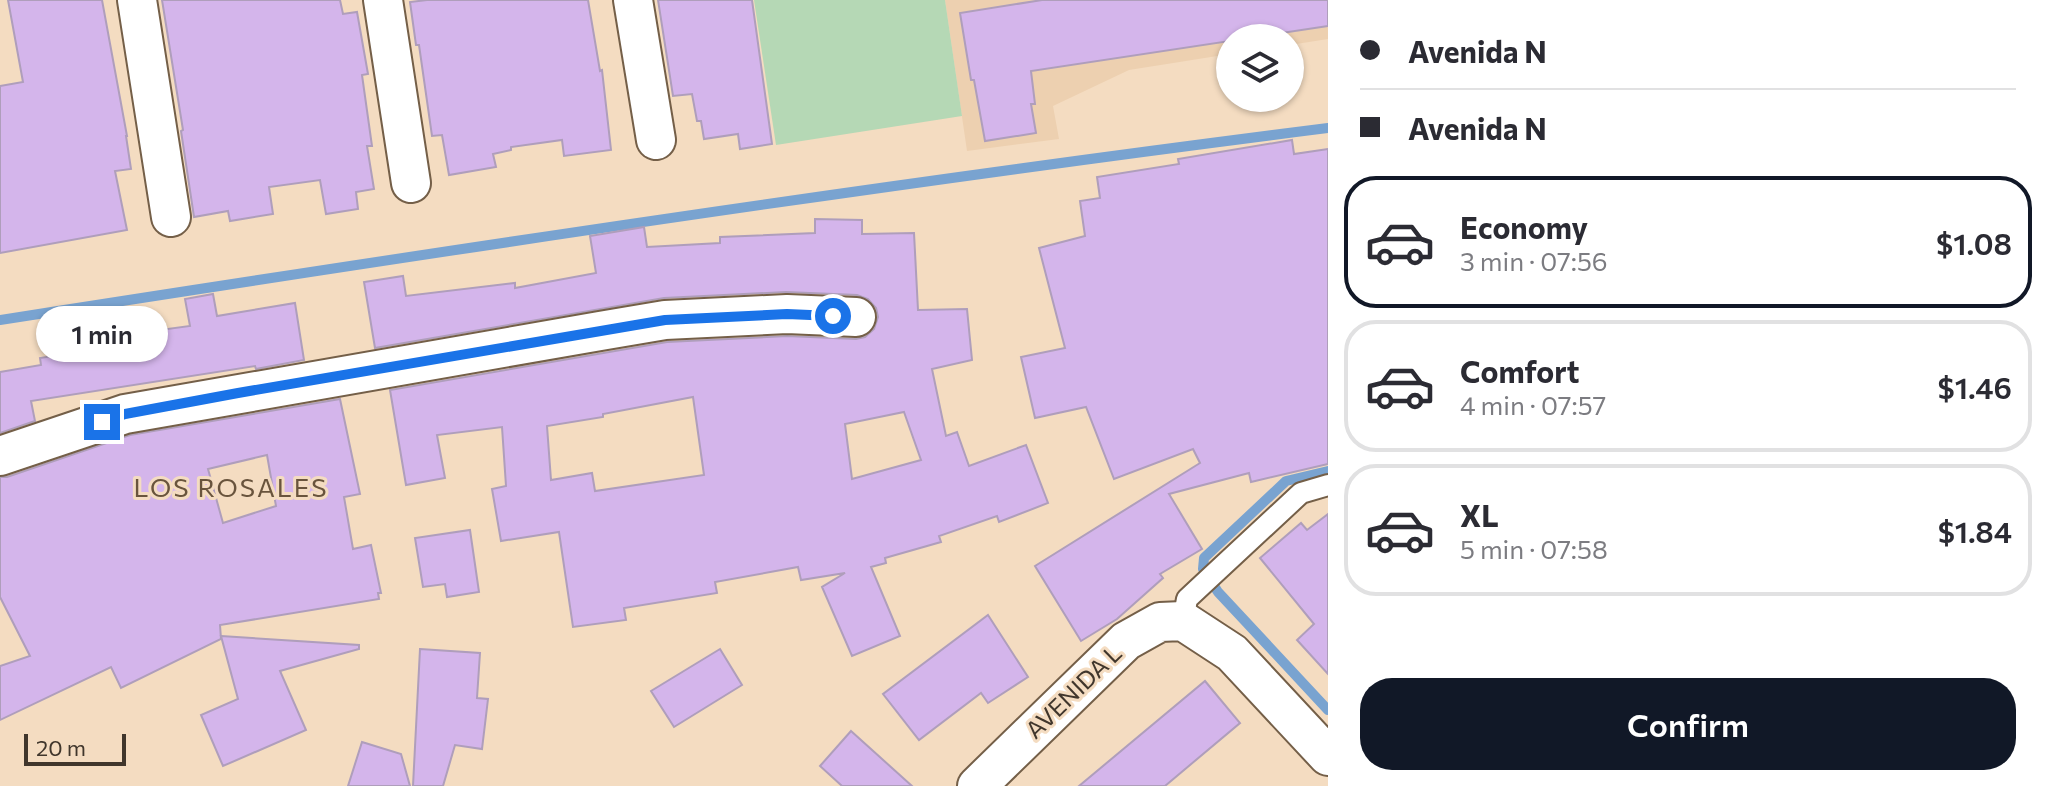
<!DOCTYPE html>
<meta charset="utf-8">
<style>
body{margin:0;font-family:Commissioner,sans-serif;background:#f7f7f7;color:#2b2b33;height:100vh;display:flex;flex-direction:column;font-size:30px;white-space:nowrap}
*{box-sizing:border-box;margin:0}
p{font-size:26px;color:#7c7c81}
.icon{flex:none;width:44px;height:44px;fill:none;stroke:currentColor;stroke-width:2;stroke-linecap:round;stroke-linejoin:round}
.map{position:relative;flex:1;overflow:hidden}
.panel{display:flex;flex-direction:column;background:#fff;width:720px}
.panel>*{flex:none}
.banner{display:grid;align-content:center;height:176px;padding:0 32px;background:#fff}
.buttons{position:absolute;left:1216px;top:24px;display:grid;gap:16px}
.buttons a{display:grid;place-items:center;width:88px;height:88px;border-radius:50%;background:#fff;box-shadow:0 2px 6px #0004;font-size:40px}
.scale{position:absolute;left:24px;bottom:20px;width:102px;box-sizing:border-box;padding-left:8px;border:4px solid #40362c;border-top:0;font-size:22px;line-height:28px;white-space:nowrap;color:#40362c;-webkit-text-stroke:6px #f4dcc1;paint-order:stroke}
.end{position:absolute;width:36px;height:36px;margin:-18px;border:10px solid #1a73e8;background:#fff;box-shadow:0 0 0 4px #fff}
.from{border-radius:50%}
.bubble{position:absolute;height:56px;border-radius:28px;background:#fff;box-shadow:0 2px 6px #0004;font-size:26px;font-weight:600;line-height:56px;text-align:center}
.banner b{display:flex;align-items:center;gap:28px;height:76px;font-size:30px}
.banner b+b{border-top:2px solid #e1e1e2}
.banner i{width:20px;height:20px;background:#2b2b33}
ul{padding:0;list-style:none}
li{display:flex;align-items:center;gap:24px;height:132px;margin:0 16px 12px;padding:0 16px;border:4px solid #e1e1e2;border-radius:32px}
li div{flex:1}
li b{display:block;font-size:30px}
li em{font-style:normal;font-weight:600}
li.current{border-color:#111827}
li>.icon{width:72px;height:72px;stroke-width:1.5}
.action{display:flex;gap:16px;margin-top:auto;padding:16px 32px}
.action a{flex:1;height:92px;border-radius:32px;background:#111827;color:#fff;font-size:32px;font-weight:600;line-height:92px;text-align:center}
main{display:flex;flex:1;min-height:0}
.map>svg:first-child{display:block}
</style>
<main>
<div class="map">
<svg width="1328" height="786" viewBox="0 0 1328 786">
<rect width="100%" height="100%" fill="#f4dcc1"/>
<polygon fill="#edd0b0" points="945,0 1328,0 1328,39 1290,45 1290,38 1230,38 1230,54 1129,70 1053,106 1059,139 967,151"/>
<polygon fill="#b5d8b5" points="754,0 945,0 962,116 776,145"/>
<g fill="none" stroke-linecap="round" stroke-linejoin="round">
<g stroke="#79a3d0" stroke-width="10">
<path d="M0,320C442,251 884,184 1328,128"/>
<polyline points="1328,471 1286,481 1204,558 1203,569 1218,592 1328,710"/>
</g>
</g>
<g fill="#d4b5eb" stroke="#af9ebb" stroke-width="2" fill-rule="evenodd">
<polygon points="8,0 102,0 127,136 126,136 131,169 115,171 127,230 0,253 0,86 23,82"/>
<polygon points="162,0 340,0 343,14 357,12 368,74 362,75 372,146 367,146 374,189 356,192 358,209 326,214 320,180 269,187 273,214 230,221 228,211 194,217 181,131 183,130"/>
<polygon points="427,0 588,0 600,71 602,70 611,150 564,156 562,140 511,147 511,150 493,154 496,167 449,175 442,135 432,136 419,45 416,45 410,2"/>
<polygon points="658,0 752,0 772,144 740,149 738,134 704,139 701,121 697,121 692,94 673,96"/>
<polygon points="1042,0 1328,0 1328,26 1248,38 1230,38 1230,41 1031,71 1035,104 1031,104 1036,133 985,141 974,80 971,80 960,13"/>
<polygon points="1292,140 1294,154 1328,149 1328,464 1251,482 1249,473 1169,494 1202,549 1160,574 1163,578 1117,619 1081,641 1035,566 1200,463 1193,449 1114,479 1086,407 1035,418 1021,357 1065,348 1039,248 1085,236 1080,201 1100,198 1097,177 1179,164 1178,159"/>
<path d="M815,219L862,220V234L914,233L918,310L967,309L972,360L932,369L946,436L957,432L969,466L1026,445L1048,503L999,522L997,516L939,536L941,542L885,558L886,563L871,567L900,636L852,656L822,587L845,573L801,580L798,567L715,582L717,593L624,608L626,620L573,627L559,532L501,541L492,489L506,486L502,427L437,435L445,478L406,485L390,390L667,342L787,336L856,339L865,337L874,329L878,317L876,308L868,299L857,295L786,292L664,298L375,348L364,282L403,276L406,296L515,283V288L596,273L590,236L644,227L647,247L720,243V237L815,233ZM693,397L704,475L595,491L592,473L551,480L547,426L603,417V414ZM904,412L921,460L852,479L845,424Z"/>
<polygon points="213,294 217,316 295,303 304,360 256,369 255,366 31,401 35,421 0,433 0,372 41,365 40,358 72,353 71,350 87,347 86,340 190,326 185,299"/>
<path d="M340,399L360,494L344,497L353,549L371,545L381,593H378L379,599L220,625L221,639L121,688L111,667L0,720V666L30,656L0,597V477H7L130,435ZM267,455L276,506L223,523L208,469Z"/>
<polygon points="1328,514 1328,674 1297,640 1314,624 1260,558 1301,523 1307,530"/>
<polygon points="470,530 479,592 447,597 445,584 423,587 415,538"/>
<polygon points="988,615 1028,677 988,703 981,693 919,740 883,694"/>
<polygon points="221,636 359,645 359,649 280,671 306,730 223,766 201,715 238,699"/>
<polygon points="420,649 480,653 477,698 488,699 482,749 455,745 443,786 413,786"/>
<polygon points="720,649 742,685 674,727 651,691"/>
<polygon points="1205,681 1240,723 1165,786 1079,786"/>
<polygon points="851,731 912,786 842,786 820,766"/>
<polygon points="362,742 401,754 410,786 348,786"/>
</g>
<g fill="none" stroke-linecap="round" stroke-linejoin="round">
<defs>
<polyline id="lane" points="1183,621 1187,599 1202,585 1301,493 1328,485"/>
<g id="street">
<polyline points="137,0 171,217"/>
<polyline points="383,0 411,183"/>
<polyline points="633,0 656,140"/>
<polyline points="0,456 125,414 600,331 665,320 787,314 856,317"/>
<polyline points="977,786 1126,641 1160,622 1183,621 1232,653 1328,756"/>
</g>
</defs>
<use href="#lane" stroke="#745f48" stroke-width="24"/>
<use href="#street" stroke="#745f48" stroke-width="42"/>
<use href="#lane" stroke="#fff" stroke-width="20"/>
<use href="#street" stroke="#fff" stroke-width="38"/>
</g>
<g fill="none" stroke-linecap="round" stroke-linejoin="round">
<polyline stroke="#1a73e8" stroke-width="10" points="102,422 125,414 238,393 665,320 787,314 833,316"/>
</g>
<g text-anchor="middle" stroke-width="6" stroke-linejoin="round" paint-order="stroke">
<g font-size="24" fill="#40362c" stroke="#f4dcc1">
<text transform="translate(1074 692) rotate(-44)" y="8">AVENIDA L</text>
</g>
<g font-size="26" letter-spacing="2" fill="#69543d" stroke="#f4dcc1">
<text x="231" y="497">LOS ROSALES</text>
</g>
</g>
</svg>
<div class="buttons">
<a><svg class="icon" aria-label="layers" viewBox="0 0 24 24"><path d="M12 4l9 5-9 5-9-5zM3 14l9 5 9-5"/></svg></a>
</div>
<div class="scale">20 m</div>
<i class="end from" style="left:833px;top:316px"></i>
<i class="end" style="left:102px;top:422px"></i>
<div class="bubble" style="left:36px;top:306px;width:132px">1 min</div>
</div>
<section class="panel">
<div class="banner">
<b><i class="from"></i>Avenida N</b>
<b><i></i>Avenida N</b>
</div>
<ul>
<li class="current"><svg class="icon" aria-label="car" viewBox="0 0 24 24"><path d="M5 17H2v-5l4-1 3-4h7l3 4 3 1v5h-3M9 17h6M6 11h13"/><circle cx="7" cy="17" r="2"/><circle cx="17" cy="17" r="2"/></svg><div><b>Economy</b><p>3 min · 07:56</p></div><em>$1.08</em></li>
<li><svg class="icon" aria-label="car" viewBox="0 0 24 24"><path d="M5 17H2v-5l4-1 3-4h7l3 4 3 1v5h-3M9 17h6M6 11h13"/><circle cx="7" cy="17" r="2"/><circle cx="17" cy="17" r="2"/></svg><div><b>Comfort</b><p>4 min · 07:57</p></div><em>$1.46</em></li>
<li><svg class="icon" aria-label="car" viewBox="0 0 24 24"><path d="M5 17H2v-5l4-1 3-4h7l3 4 3 1v5h-3M9 17h6M6 11h13"/><circle cx="7" cy="17" r="2"/><circle cx="17" cy="17" r="2"/></svg><div><b>XL</b><p>5 min · 07:58</p></div><em>$1.84</em></li>
</ul>
<div class="action"><a>Confirm</a></div>
</section>
</main>
